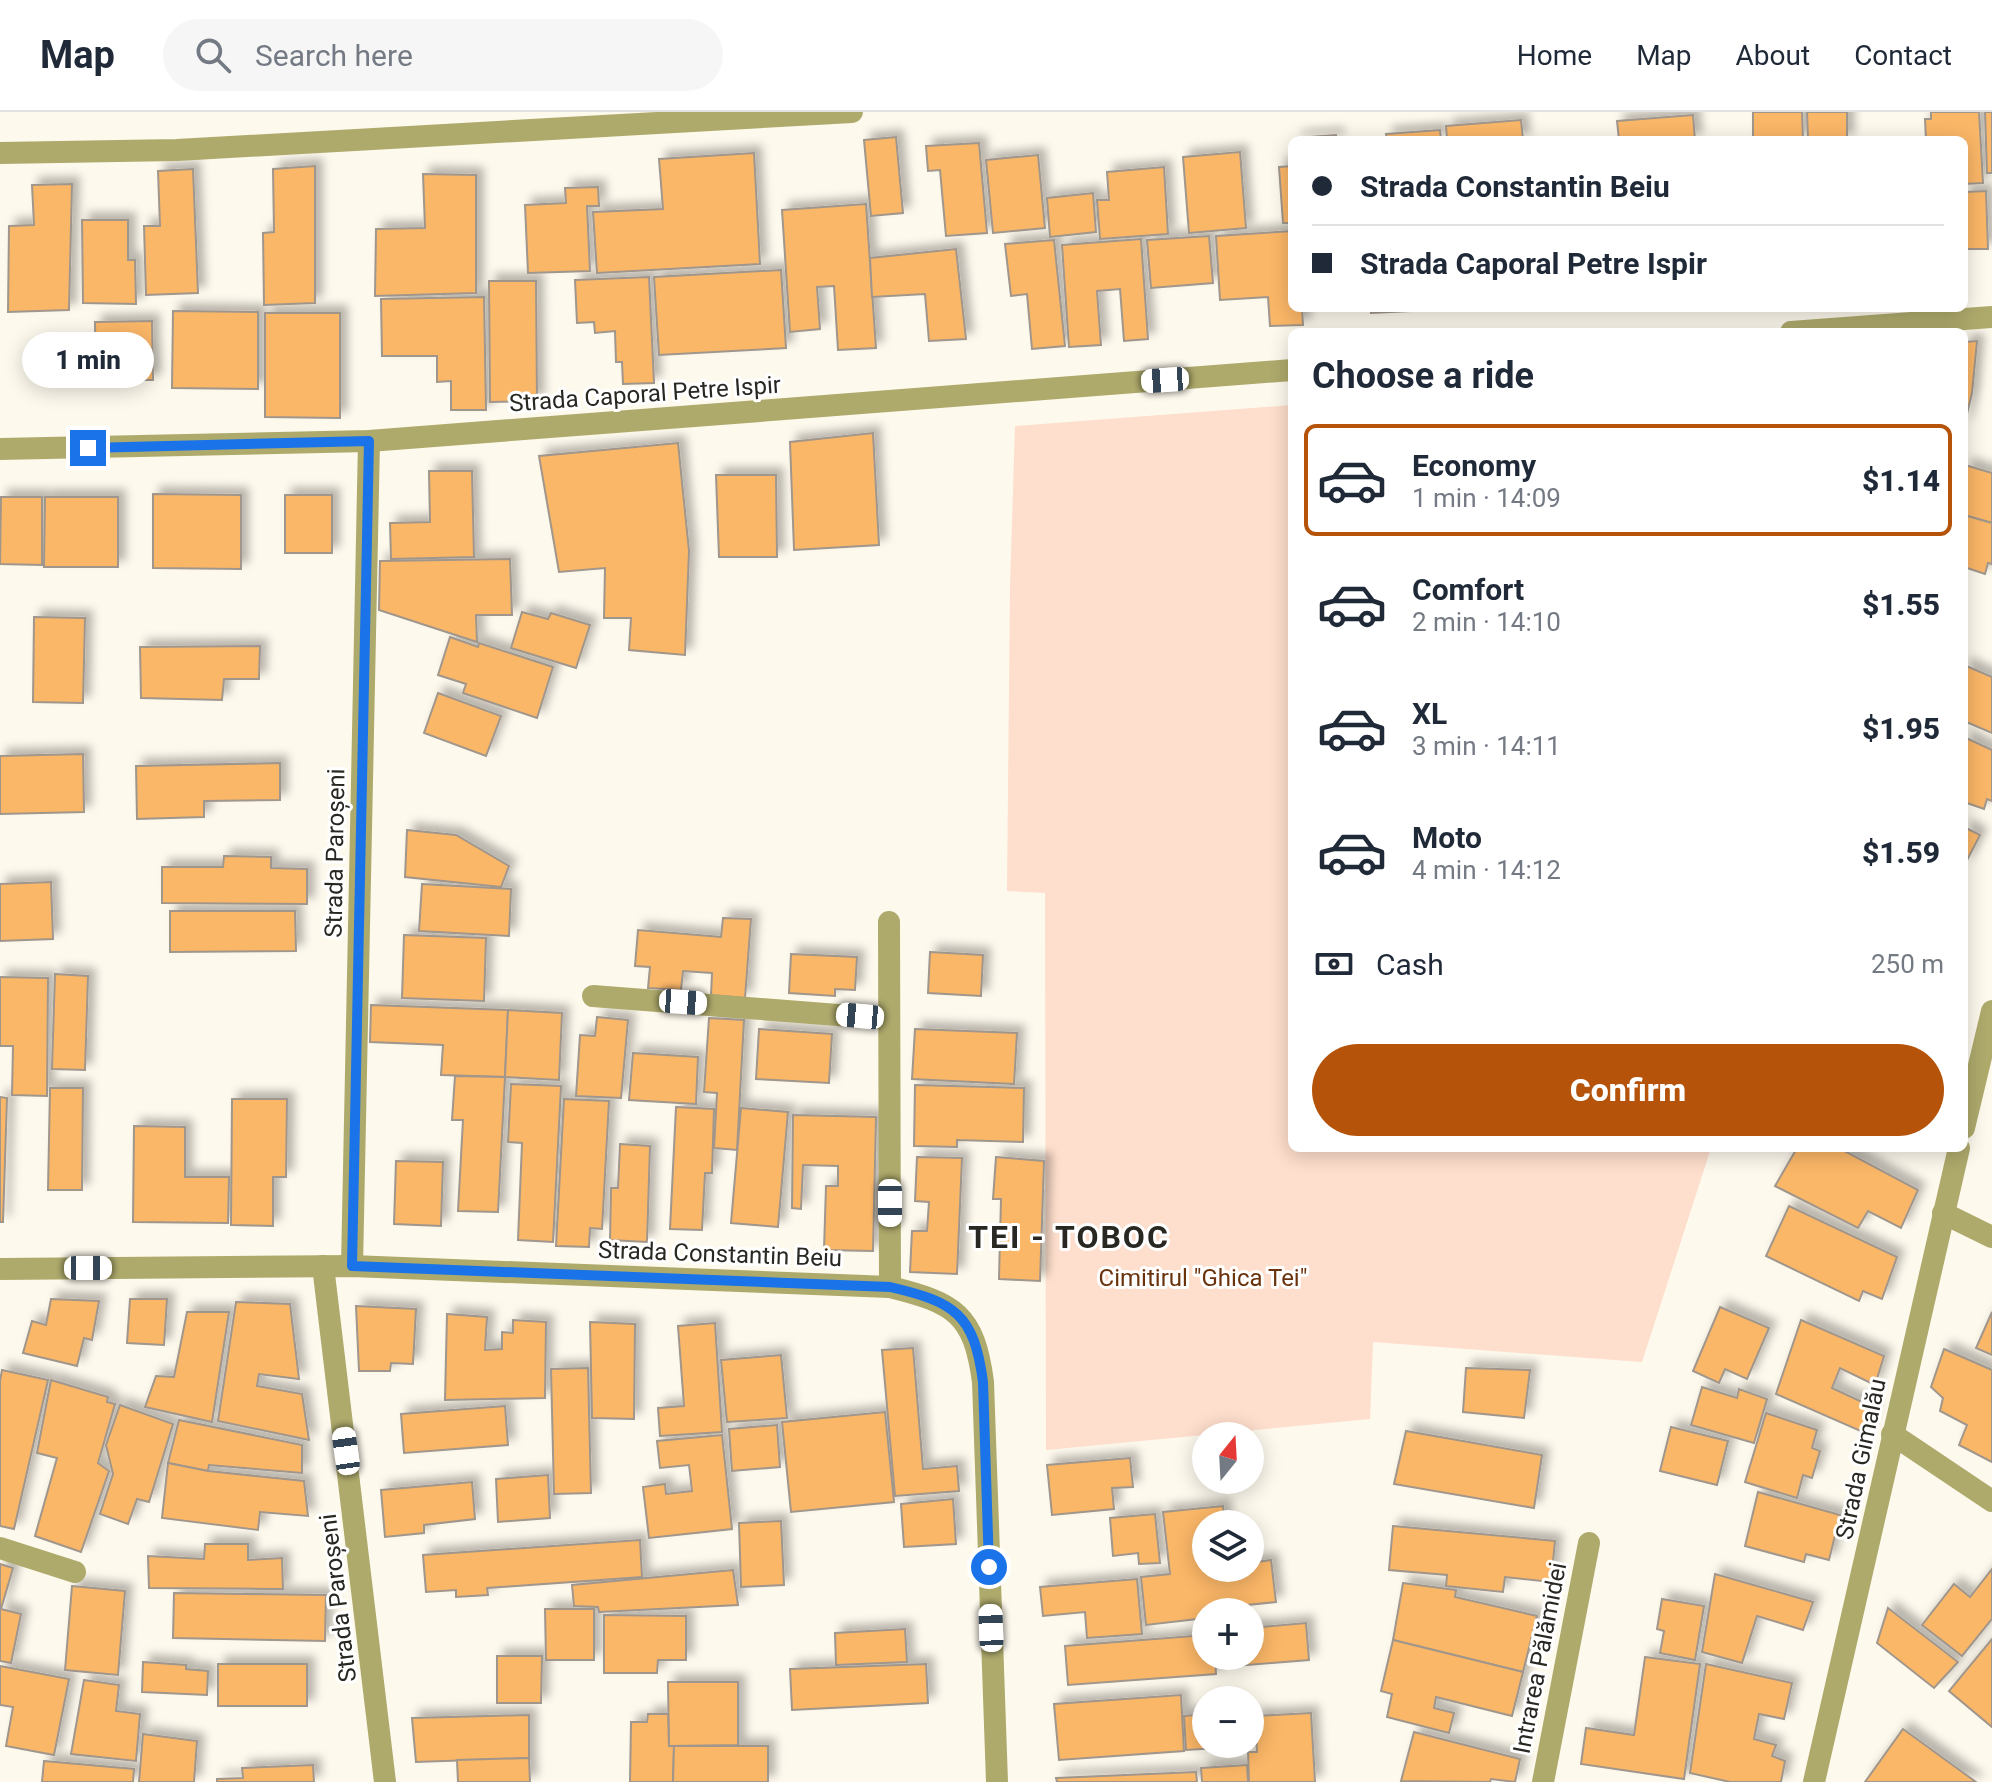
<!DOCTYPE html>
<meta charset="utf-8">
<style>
body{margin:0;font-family:Roboto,sans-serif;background:#f6f6f7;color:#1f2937;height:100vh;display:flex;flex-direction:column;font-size:30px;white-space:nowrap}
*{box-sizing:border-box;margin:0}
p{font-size:26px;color:#747a83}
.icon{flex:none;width:44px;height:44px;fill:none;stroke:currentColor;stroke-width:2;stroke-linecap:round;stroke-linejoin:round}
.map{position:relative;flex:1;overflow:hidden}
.sheet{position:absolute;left:1288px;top:216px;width:680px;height:824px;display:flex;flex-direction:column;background:#fff;border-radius:12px;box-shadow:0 4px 20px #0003}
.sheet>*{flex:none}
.guide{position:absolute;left:1288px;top:24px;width:680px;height:176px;border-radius:12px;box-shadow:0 4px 20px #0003;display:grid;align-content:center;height:176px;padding:0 24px;background:#fff}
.needle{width:52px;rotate:18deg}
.tools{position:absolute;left:1192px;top:1310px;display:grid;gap:16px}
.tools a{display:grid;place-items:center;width:72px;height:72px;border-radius:50%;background:#fff;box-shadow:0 4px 20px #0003;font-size:40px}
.end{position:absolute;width:36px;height:36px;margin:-18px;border:10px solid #1a73e8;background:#fff;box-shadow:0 0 0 4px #fff}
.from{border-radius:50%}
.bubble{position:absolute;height:56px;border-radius:28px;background:#fff;box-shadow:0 4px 20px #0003;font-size:26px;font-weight:800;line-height:56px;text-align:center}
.car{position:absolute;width:24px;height:48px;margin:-24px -12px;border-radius:10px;box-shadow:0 0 6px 2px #0007;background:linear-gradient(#fff 24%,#345 0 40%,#fff 0 76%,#345 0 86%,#fff 0)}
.guide b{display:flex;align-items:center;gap:28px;height:76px;font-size:30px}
.guide b+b{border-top:2px solid #e0e1e3}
.guide i{width:20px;height:20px;background:#1f2937}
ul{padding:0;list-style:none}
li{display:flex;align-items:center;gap:24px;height:112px;margin:0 16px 12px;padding:0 8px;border:4px solid transparent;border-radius:12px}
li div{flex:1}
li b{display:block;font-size:30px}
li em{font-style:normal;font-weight:800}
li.current{border-color:#b45309}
li>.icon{width:72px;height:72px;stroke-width:1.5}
h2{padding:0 24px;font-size:36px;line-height:96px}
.pay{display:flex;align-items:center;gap:20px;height:88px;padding:0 24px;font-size:30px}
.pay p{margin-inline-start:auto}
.button{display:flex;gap:16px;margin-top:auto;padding:16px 24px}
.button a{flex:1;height:92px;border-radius:48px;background:#b45309;color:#fff;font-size:32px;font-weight:800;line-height:92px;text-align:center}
header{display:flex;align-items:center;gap:48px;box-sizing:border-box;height:112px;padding:0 40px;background:#fff;border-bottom:2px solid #e0e1e3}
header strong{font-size:38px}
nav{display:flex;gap:44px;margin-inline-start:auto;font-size:28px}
.search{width:560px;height:72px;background:#f6f6f7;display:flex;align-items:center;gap:20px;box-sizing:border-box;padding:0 28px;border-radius:44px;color:#747a83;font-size:30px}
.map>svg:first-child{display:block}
</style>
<header>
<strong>Map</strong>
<div class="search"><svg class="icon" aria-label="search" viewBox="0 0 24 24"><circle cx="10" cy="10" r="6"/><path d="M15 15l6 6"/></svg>Search here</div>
<nav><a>Home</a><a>Map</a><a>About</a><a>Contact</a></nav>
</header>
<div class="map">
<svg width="1992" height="1670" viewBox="0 0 1992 1670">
<defs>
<filter id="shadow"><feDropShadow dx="7" dy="-7" stdDeviation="4" flood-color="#0004"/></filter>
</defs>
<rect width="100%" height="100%" fill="#fef9ed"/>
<polygon fill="#fedecc" points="1292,293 1292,1036 1711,1036 1642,1250 1373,1230 1370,1307 1046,1338 1045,781 1007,779 1010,475 1015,314"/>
<g fill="#fbb767" stroke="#a1968b" stroke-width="2" filter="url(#shadow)">
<polygon points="1753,0 1802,0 1803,28 1753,27"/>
<polygon points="1807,0 1847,0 1847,28 1808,28"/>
<polygon points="1931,0 1979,0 1983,71 1964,72 1964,28 1926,28 1925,7 1931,7"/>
<polygon points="1985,0 1992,0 1992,61 1987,61"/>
<polygon points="1693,3 1695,28 1619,28 1617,9"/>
<polygon points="1521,8 1523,28 1447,28 1446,14"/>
<polygon points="1440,18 1441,28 1387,28 1386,22"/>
<polygon points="1336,23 1337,28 1296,28 1296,26"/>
<polygon points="896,25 903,101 871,104 864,28"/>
<polygon points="979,31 987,121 946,124 940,58 928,59 926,34"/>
<polygon points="1240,40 1246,116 1189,121 1183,45"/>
<polygon points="754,41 760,152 597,161 593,100 663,97 659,47"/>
<polygon points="1038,43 1045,116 993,121 986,48"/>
<polygon points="315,54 315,191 264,193 263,121 274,120 273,57"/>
<polygon points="1292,54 1292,111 1283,111 1279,55"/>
<polygon points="1164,55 1168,122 1100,127 1097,88 1109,88 1107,60"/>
<polygon points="193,57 198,181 146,183 144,114 160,114 158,59"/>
<polygon points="423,62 476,63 476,181 375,184 376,117 425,116"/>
<polygon points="72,72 69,198 8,200 9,114 34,113 32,73"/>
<polygon points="598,75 599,94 587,94 590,159 528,161 525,93 566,91 565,76"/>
<polygon points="1986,79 1988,137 1964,137 1964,80"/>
<polygon points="1093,81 1096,120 1050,125 1047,86"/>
<polygon points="866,92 876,236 838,238 834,174 817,175 820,217 790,220 782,98"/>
<polygon points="82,108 128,108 128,148 135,148 136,192 83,191"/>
<polygon points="1292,119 1292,196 1302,196 1303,213 1270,214 1268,185 1220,188 1216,124"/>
<polygon points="1209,124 1213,171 1151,176 1147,128"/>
<polygon points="1141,127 1148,227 1124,229 1120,177 1097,179 1101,233 1069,235 1062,133"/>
<polygon points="1054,128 1065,234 1032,237 1027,182 1011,184 1005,132"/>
<polygon points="956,137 966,227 929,229 925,182 872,185 870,146"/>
<polygon points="781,158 786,236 659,243 654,165"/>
<polygon points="649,165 654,271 623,272 622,250 616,250 615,219 595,221 594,210 577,211 575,168"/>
<polygon points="489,169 536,169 537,289 490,290"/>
<polygon points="484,185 486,298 451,298 451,269 437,270 437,244 382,244 381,187"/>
<polygon points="1370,196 1410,196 1410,199 1371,201"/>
<polygon points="173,199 258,200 258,277 172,276"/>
<polygon points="265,201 340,201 340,306 265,305"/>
<polygon points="152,209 153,268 96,268 95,210"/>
<polygon points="1977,229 1972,281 1964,314 1964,230"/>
<polygon points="873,321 879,433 794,438 790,330"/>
<polygon points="678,331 689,439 685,543 629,538 631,506 604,506 605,456 559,460 539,344"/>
<polygon points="1965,353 1992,361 1992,411 1964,403"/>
<polygon points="429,359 472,359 474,445 391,447 390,411 430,410"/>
<polygon points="716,363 776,363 777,445 719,445"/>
<polygon points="153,382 241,383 241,457 153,456"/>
<rect x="285" y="383" width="47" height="58"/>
<polygon points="1,385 42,385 42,453 0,452"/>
<polygon points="45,385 118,385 118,455 44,455"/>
<polygon points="1964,403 1992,411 1992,452 1988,451 1985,462 1964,455"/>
<polygon points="510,447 512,503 476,503 477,530 379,498 380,449"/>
<polygon points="522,500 548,507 551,501 590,513 576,556 511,536"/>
<polygon points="34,505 85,506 83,591 33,590"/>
<polygon points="450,525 478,535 479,531 553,555 537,606 463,581 466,572 438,563"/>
<polygon points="260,534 259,567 224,567 222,588 141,586 140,535"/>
<polygon points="1964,553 1992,565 1992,621 1964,609"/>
<polygon points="438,581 501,604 486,644 424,621"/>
<polygon points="1964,625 1992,638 1992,689 1987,687 1984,697 1964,690"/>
<polygon points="83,642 84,700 0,702 0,644"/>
<polygon points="280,651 280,688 204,689 204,705 137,707 136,654"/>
<polygon points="1964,715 1980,723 1964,754"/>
<polygon points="407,718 456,723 509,754 501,775 405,765"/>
<polygon points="224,744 271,745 271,756 307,757 307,792 162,791 162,755 223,755"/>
<polygon points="51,770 53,827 0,829 0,772"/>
<polygon points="422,772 511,777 509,824 419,819"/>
<polygon points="170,799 295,799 296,839 170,840"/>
<polygon points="723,806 751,807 745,886 711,883 712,861 683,859 681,878 648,876 650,855 635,854 638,818 721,825"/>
<polygon points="404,823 486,826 484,889 402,886"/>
<polygon points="930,840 983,843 981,884 928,881"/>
<polygon points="791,842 857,845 855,878 835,877 835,884 789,881"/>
<polygon points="55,862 88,864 85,958 52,957"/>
<polygon points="0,865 48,866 47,984 12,983 13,934 0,934"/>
<polygon points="371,893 508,898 505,965 441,963 443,933 370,930"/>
<polygon points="508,898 562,901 559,968 505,965"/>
<polygon points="597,905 628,908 621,986 576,984 580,923 595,924"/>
<polygon points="709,906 744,908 737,1038 714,1036 717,981 704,980"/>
<polygon points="759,917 832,922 829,971 756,967"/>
<polygon points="915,917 1017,921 1014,972 912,967"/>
<polygon points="633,941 698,945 696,992 629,988"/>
<polygon points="455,964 505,965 498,1100 458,1099 463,1008 452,1008"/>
<polygon points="511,972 561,974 553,1130 518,1128 522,1031 508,1030"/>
<polygon points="915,973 1024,976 1023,1030 957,1028 957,1035 914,1034"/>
<polygon points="50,976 83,976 82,1078 48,1078"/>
<polygon points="0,985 7,986 3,1110 0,1110"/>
<polygon points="232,987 287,987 286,1065 273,1065 273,1114 231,1113"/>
<polygon points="564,987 609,989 602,1117 590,1116 589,1135 556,1134"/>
<polygon points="676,995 714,997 712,1061 705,1061 702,1118 670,1117"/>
<polygon points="741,996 788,1000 778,1115 731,1111"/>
<polygon points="793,1003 876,1005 873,1139 824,1138 826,1074 838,1074 838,1054 803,1053 801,1097 792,1096"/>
<polygon points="134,1014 185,1015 185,1065 229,1065 228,1111 133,1110"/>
<polygon points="620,1032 650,1034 647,1130 610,1128 611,1076 618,1076"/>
<polygon points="1797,1036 1839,1036 1918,1078 1901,1116 1868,1099 1858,1116 1775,1074"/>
<polygon points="917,1045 962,1046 957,1162 910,1160 912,1119 927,1119 929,1090 915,1089"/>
<polygon points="996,1045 1044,1049 1040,1169 999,1167 1001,1087 993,1087"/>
<polygon points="396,1049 443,1050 441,1114 394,1112"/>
<polygon points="1789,1094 1897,1145 1882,1187 1863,1179 1859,1189 1766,1144"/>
<polygon points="51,1187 99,1189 92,1228 84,1226 77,1254 23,1241 32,1209 46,1213"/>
<polygon points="130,1187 167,1187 164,1233 127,1231"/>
<polygon points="236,1190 290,1192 299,1267 259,1262 257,1274 302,1282 309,1328 218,1309"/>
<polygon points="356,1194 416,1197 413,1252 391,1251 390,1259 359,1259"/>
<polygon points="1720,1195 1769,1216 1747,1267 1725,1257 1719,1271 1693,1259"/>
<polygon points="187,1200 229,1200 212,1310 145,1295 156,1264 174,1265"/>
<polygon points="1992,1200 1992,1243 1976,1236"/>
<polygon points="447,1202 487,1205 485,1238 502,1237 502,1220 513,1221 513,1208 546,1210 545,1286 445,1288"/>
<polygon points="1801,1208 1884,1244 1875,1273 1840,1256 1832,1276 1873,1295 1865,1321 1776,1282"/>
<polygon points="590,1210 635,1212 634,1307 592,1306"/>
<polygon points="715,1211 722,1320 660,1324 658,1296 684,1294 678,1214"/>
<polygon points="913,1236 923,1357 957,1354 959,1379 895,1384 882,1238"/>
<polygon points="1944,1237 1992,1258 1992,1350 1959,1333 1967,1313 1940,1299 1943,1286 1931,1275"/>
<polygon points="781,1243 787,1306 727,1310 721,1248"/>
<polygon points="588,1256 591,1381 554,1382 551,1257"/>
<polygon points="1466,1256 1530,1258 1524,1306 1463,1300"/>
<polygon points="2,1258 48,1268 14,1417 0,1414 0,1269"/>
<polygon points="51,1268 108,1285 107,1290 115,1292 98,1351 109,1359 81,1440 35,1424 57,1346 37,1341"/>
<polygon points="1702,1275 1737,1286 1739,1277 1767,1287 1754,1331 1691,1313"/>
<polygon points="120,1293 173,1312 149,1390 137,1387 128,1412 100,1402 113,1362 106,1333"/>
<polygon points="505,1294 508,1333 404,1341 401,1302"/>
<polygon points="885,1300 894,1390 791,1400 782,1310"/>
<polygon points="1766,1301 1817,1318 1812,1336 1820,1339 1812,1366 1803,1363 1797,1386 1745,1370"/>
<polygon points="179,1308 302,1333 302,1361 209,1353 208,1359 168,1351"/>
<polygon points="777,1313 780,1355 732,1359 729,1317"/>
<polygon points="1671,1315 1728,1329 1717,1373 1660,1359"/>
<polygon points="1406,1319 1542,1343 1534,1396 1394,1372"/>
<polygon points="722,1323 732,1417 649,1426 643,1375 665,1372 666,1382 692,1379 689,1353 660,1356 657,1329"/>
<polygon points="1130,1346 1133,1375 1112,1376 1114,1397 1052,1403 1047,1353"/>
<polygon points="168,1351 208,1359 304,1369 308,1404 260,1400 258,1418 162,1406"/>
<polygon points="548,1363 550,1406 498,1410 496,1367"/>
<polygon points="472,1370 475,1407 424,1413 424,1421 385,1425 381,1378"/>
<polygon points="1758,1380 1840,1403 1829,1448 1806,1442 1804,1450 1745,1434"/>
<polygon points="953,1387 956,1432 904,1435 901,1392"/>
<polygon points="1223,1394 1225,1412 1206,1412 1206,1456 1250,1456 1250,1451 1271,1448 1276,1490 1228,1495 1229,1500 1206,1500 1206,1506 1146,1513 1141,1465 1170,1462 1163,1400"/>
<polygon points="1155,1402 1160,1451 1139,1452 1138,1441 1113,1444 1110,1406"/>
<polygon points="781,1409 784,1473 741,1475 739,1411"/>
<polygon points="1393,1414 1555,1429 1551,1470 1505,1465 1503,1480 1446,1474 1447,1463 1389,1458"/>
<polygon points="640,1428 642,1465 487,1476 488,1483 456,1485 456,1478 426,1480 423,1443"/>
<polygon points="205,1432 248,1432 248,1448 282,1446 283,1477 149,1476 148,1444 204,1447"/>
<polygon points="0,1452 13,1456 1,1497 21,1502 11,1551 0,1549"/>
<polygon points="1992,1457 1992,1507 1962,1544 1922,1513 1954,1472 1970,1485"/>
<polygon points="733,1458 738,1493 599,1500 598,1495 574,1494 572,1473"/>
<polygon points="1715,1462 1813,1490 1803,1518 1757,1504 1742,1551 1702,1540"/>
<polygon points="1137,1467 1142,1522 1087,1526 1085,1500 1043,1504 1040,1475"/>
<polygon points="1403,1471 1456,1478 1455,1485 1537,1504 1523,1560 1393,1528"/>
<polygon points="72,1474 125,1479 118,1563 65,1558"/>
<polygon points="174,1481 326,1483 325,1529 173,1526"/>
<polygon points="1662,1487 1704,1494 1695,1548 1660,1541 1664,1519 1657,1517"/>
<polygon points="1888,1496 1958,1550 1934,1576 1877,1531"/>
<polygon points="545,1497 594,1497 594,1548 546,1548"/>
<polygon points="604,1503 686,1504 686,1548 658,1548 657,1561 604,1561"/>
<polygon points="1306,1511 1309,1548 1234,1554 1233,1544 1250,1544 1250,1516"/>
<polygon points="905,1517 907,1550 836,1553 835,1521"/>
<polygon points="1206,1523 1206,1544 1215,1544 1216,1562 1068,1573 1065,1534"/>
<polygon points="1992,1527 1992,1615 1949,1579"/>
<polygon points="1393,1528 1523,1560 1512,1604 1436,1585 1434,1596 1454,1601 1449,1621 1387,1605 1392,1582 1381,1579"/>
<polygon points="497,1544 542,1544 541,1591 497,1591"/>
<polygon points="1645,1545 1700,1552 1684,1667 1581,1652 1586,1616 1634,1623"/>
<polygon points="143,1550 186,1553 186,1557 208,1559 207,1583 142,1580"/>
<rect x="218" y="1552" width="89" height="42"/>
<polygon points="926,1552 928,1591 792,1598 790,1557"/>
<polygon points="1706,1552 1792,1571 1784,1607 1759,1602 1754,1627 1776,1633 1772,1644 1785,1649 1781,1670 1730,1670 1690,1661"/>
<polygon points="0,1554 69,1567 54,1643 6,1634 13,1595 0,1593"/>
<polygon points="84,1568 119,1573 116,1599 140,1602 136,1649 71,1642"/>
<polygon points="668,1570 738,1570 738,1633 669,1634"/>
<polygon points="1181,1583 1184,1639 1059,1648 1054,1592"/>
<polygon points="1311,1601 1315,1670 1249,1670 1248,1640 1257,1640 1255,1604"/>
<polygon points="648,1602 668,1602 669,1634 674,1634 673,1670 630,1670 631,1610 647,1610"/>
<polygon points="1206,1602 1206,1632 1250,1632 1250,1604 1252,1634 1186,1638 1184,1604"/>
<polygon points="529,1603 529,1646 416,1650 412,1606"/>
<polygon points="1903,1617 1976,1670 1865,1670"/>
<polygon points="1414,1620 1520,1647 1515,1670 1491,1667 1490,1670 1401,1669"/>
<polygon points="143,1622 197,1629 194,1670 139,1670"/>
<polygon points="674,1634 768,1634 768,1670 673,1670"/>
<polygon points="529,1646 530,1670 458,1670 457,1648"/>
<polygon points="44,1649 134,1657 133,1670 42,1670"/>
<polygon points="313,1653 314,1670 217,1670 217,1667 243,1666 242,1656"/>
<polygon points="1247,1653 1248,1670 1202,1670 1201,1656"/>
<polygon points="1196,1660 1197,1670 1057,1670 1056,1666"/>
</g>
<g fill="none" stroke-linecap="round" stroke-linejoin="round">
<g stroke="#aeaa6c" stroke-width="22">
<polyline points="0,41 177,38 852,0"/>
<polyline points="1791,220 1992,205"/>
<polyline points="0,337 369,329 1292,258"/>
<polyline points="889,810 890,1175"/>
<polyline points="593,884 889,907"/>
<polyline points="1964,1016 1992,899"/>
<polyline points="1943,1101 1992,1125"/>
<polyline points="323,1154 385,1670"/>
<polyline points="352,1154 369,329"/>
<path d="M0,1157L352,1154L890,1175C955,1191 974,1202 983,1270L997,1670"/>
<polyline points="1892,1322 1992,1389"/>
<polyline points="0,1436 75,1460"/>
<polyline points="1543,1670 1589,1431"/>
<polyline points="1814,1670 1959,1036"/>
</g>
</g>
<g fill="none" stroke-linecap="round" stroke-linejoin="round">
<path stroke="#1a73e8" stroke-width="10" d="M88,336L369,329L352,1154L890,1175C955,1190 974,1202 983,1270L989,1455"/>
</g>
<g text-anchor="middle" stroke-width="6" stroke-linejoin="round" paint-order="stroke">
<g font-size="24" fill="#292722" stroke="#fff">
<text transform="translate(645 282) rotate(-4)" y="8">Strada Caporal Petre Ispir</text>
<text transform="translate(335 741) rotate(-89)" y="8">Strada Paroșeni</text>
<text transform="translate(720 1142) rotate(2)" y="8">Strada Constantin Beiu</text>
<text transform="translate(1861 1347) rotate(-78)" y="8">Strada Gimalău</text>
<text transform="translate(338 1486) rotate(-97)" y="8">Strada Paroșeni</text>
<text transform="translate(1540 1546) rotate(-79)" y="8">Intrarea Pălămidei</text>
</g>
<g font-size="24" fill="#6a330c" stroke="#fff">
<text x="1203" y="1174">Cimitirul "Ghica Tei"</text>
</g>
<g font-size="32" font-weight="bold" letter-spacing="2" fill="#292722" stroke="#fff">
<text x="1069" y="1136">TEI - TOBOC</text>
</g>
</g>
</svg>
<div class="tools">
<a><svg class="needle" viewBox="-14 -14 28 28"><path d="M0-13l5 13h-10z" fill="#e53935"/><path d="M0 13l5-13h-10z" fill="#747a83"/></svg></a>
<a><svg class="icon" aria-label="layers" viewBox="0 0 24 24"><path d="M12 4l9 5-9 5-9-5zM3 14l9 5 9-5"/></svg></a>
<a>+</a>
<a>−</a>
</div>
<i class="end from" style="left:989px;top:1455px"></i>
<i class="end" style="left:88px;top:336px"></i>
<div class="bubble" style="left:22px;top:220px;width:132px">1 min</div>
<i class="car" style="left:1165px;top:268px;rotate:266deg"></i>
<i class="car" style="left:683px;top:890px;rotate:94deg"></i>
<i class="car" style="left:860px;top:904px;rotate:275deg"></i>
<i class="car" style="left:890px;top:1091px;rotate:180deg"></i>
<i class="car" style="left:88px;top:1156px;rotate:90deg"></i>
<i class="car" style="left:346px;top:1339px;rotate:352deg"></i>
<i class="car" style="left:991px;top:1516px;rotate:358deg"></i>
<div class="guide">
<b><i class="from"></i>Strada Constantin Beiu</b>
<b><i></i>Strada Caporal Petre Ispir</b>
</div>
<section class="sheet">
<h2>Choose a ride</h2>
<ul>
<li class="current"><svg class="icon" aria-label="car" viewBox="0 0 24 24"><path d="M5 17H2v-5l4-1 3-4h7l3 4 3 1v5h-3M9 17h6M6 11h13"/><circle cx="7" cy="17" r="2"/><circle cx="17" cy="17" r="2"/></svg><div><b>Economy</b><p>1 min · 14:09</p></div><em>$1.14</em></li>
<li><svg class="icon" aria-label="car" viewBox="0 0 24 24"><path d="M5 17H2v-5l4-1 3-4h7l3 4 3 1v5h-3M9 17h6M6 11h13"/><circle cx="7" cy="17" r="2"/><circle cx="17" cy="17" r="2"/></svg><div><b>Comfort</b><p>2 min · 14:10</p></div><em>$1.55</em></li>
<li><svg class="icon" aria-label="car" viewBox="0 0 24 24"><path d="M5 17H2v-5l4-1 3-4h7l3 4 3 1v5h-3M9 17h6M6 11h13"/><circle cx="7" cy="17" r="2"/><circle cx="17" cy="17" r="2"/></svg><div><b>XL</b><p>3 min · 14:11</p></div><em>$1.95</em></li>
<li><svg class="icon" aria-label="car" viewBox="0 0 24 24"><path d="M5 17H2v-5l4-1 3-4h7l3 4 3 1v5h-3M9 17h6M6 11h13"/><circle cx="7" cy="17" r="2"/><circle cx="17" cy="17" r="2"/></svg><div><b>Moto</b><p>4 min · 14:12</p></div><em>$1.59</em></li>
</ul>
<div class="pay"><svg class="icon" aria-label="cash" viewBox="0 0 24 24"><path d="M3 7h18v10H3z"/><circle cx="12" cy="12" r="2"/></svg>Cash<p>250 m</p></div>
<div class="button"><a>Confirm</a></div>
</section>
</div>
